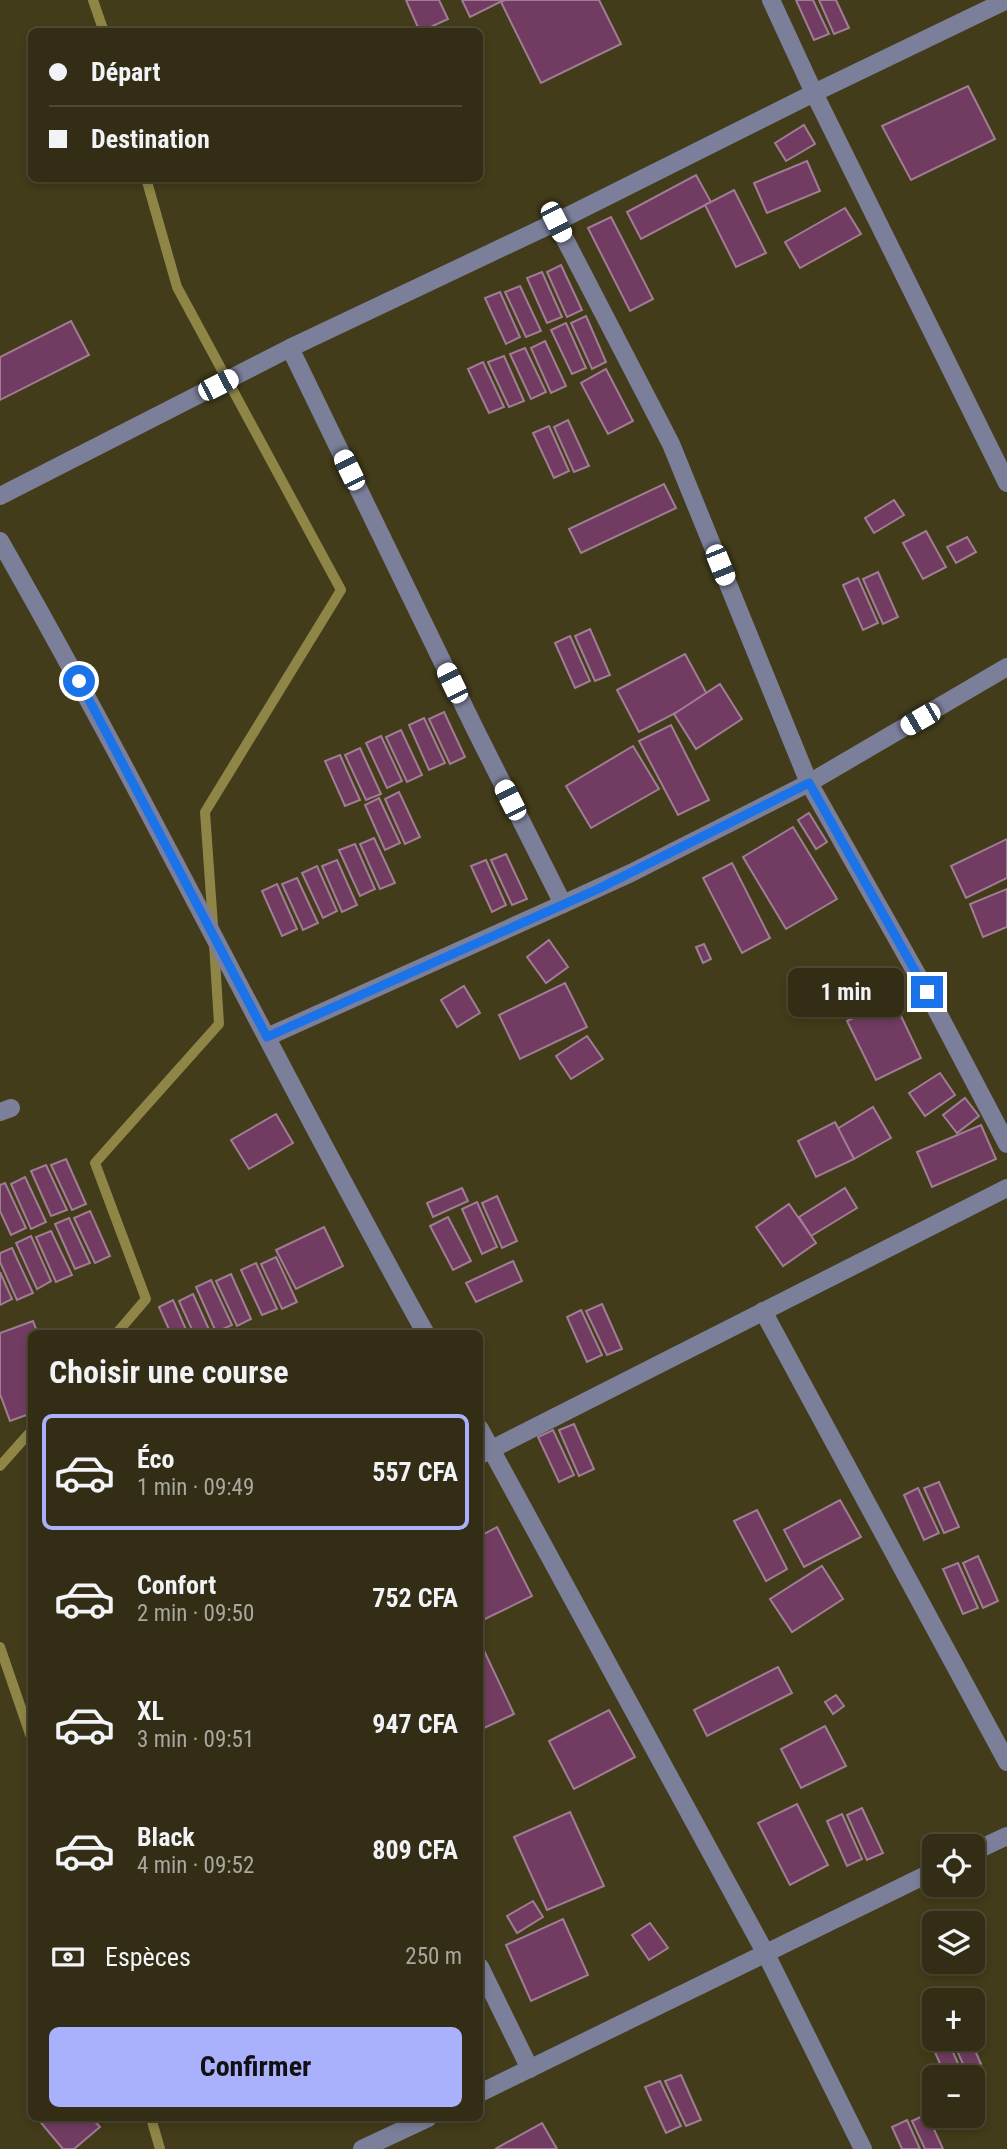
<!DOCTYPE html>
<html lang="fr">
<meta charset="utf-8">
<style>
body{margin:0;font-family:"Roboto Condensed",sans-serif;background:#3a351d;color:#f1f3f6;height:100vh;display:flex;flex-direction:column;font-size:26px;white-space:nowrap}
*{box-sizing:border-box;margin:0}
p{font-size:23px;color:#a8a8a0}
.icon{flex:none;width:38px;height:38px;fill:none;stroke:currentColor;stroke-width:2;stroke-linecap:round;stroke-linejoin:round}
.map{position:relative;flex:1;overflow:hidden}
.side{position:absolute;left:28px;top:1330px;width:455px;height:791px;display:flex;flex-direction:column;background:#322d14;border-radius:10px;box-shadow:0 4px 10px #0003,0 0 0 2px #4d4934}
.side>*{flex:none}
.hud{position:absolute;left:28px;top:28px;width:455px;height:154px;border-radius:10px;box-shadow:0 4px 10px #0003,0 0 0 2px #4d4934;display:grid;align-content:center;height:154px;padding:0 21px;background:#322d14}
.buttons{position:absolute;left:922px;top:1834px;display:grid;gap:14px}
.buttons a{display:grid;place-items:center;width:63px;height:63px;border-radius:10px;background:#322d14;box-shadow:0 4px 10px #0003,0 0 0 2px #4d4934;font-size:35px}
.end{position:absolute;width:32px;height:32px;margin:-16px;border:9px solid #1a73e8;background:#fff;box-shadow:0 0 0 4px #fff}
.from{border-radius:50%}
.bubble{position:absolute;height:49px;border-radius:10px;background:#322d14;box-shadow:0 4px 10px #0003,0 0 0 2px #4d4934;font-size:23px;font-weight:700;line-height:49px;text-align:center}
.car{position:absolute;width:21px;height:42px;margin:-21px -10px;border-radius:9px;box-shadow:0 0 5px 2px #0007;background:linear-gradient(#fff 24%,#345 0 40%,#fff 0 76%,#345 0 86%,#fff 0)}
.hud b{display:flex;align-items:center;gap:24px;height:66px;font-size:26px}
.hud b+b{border-top:2px solid #4d4934}
.hud i{width:18px;height:18px;background:#f1f3f6}
ul{padding:0;list-style:none}
li{display:flex;align-items:center;gap:21px;height:116px;margin:0 14px 10px;padding:0 7px;border:4px solid transparent;border-radius:10px}
li div{flex:1}
li b{display:block;font-size:26px}
li em{font-style:normal;font-weight:700}
li.on{border-color:#a9b0fc}
li>.icon{width:63px;height:63px;stroke-width:1.5}
h2{padding:0 21px;font-size:32px;line-height:84px}
.pay{display:flex;align-items:center;gap:18px;height:77px;padding:0 21px;font-size:26px}
.pay p{margin-inline-start:auto}
.primary-button{display:flex;gap:14px;margin-top:auto;padding:14px 21px}
.primary-button a{flex:1;height:80px;border-radius:10px;background:#a9b0fc;color:#111;font-size:28px;font-weight:700;line-height:80px;text-align:center}
.map>svg:first-child{display:block}
</style>
<div class="map">
<svg width="1007" height="2149" viewBox="0 0 1007 2149">
<rect width="100%" height="100%" fill="#423c1a"/>
<g fill="none" stroke-linecap="round" stroke-linejoin="round">
<g stroke="#8e8547" stroke-width="10">
<polyline points="93,0 104,32"/>
<polyline points="146,178 177,287 341,590 205,812 213,925"/>
<polyline points="116,1334 146,1299 95,1163 219,1024 214,944"/>
<polyline points="0,1466 32,1430"/>
<polyline points="0,1647 32,1740"/>
<polyline points="151,2118 160,2149"/>
</g>
</g>
<g fill="#723c62" stroke="#a07d94" stroke-width="2">
<polygon points="406,0 439,0 448,19 420,32"/>
<polygon points="462,0 504,0 470,17"/>
<polygon points="505,0 599,0 621,44 541,83 501,2"/>
<polygon points="796,0 813,0 829,34 814,40"/>
<polygon points="819,0 836,0 849,28 834,34"/>
<polygon points="968,86 995,139 911,180 882,126"/>
<polygon points="804,125 815,144 786,161 775,143"/>
<polygon points="807,161 820,191 767,213 754,183"/>
<polygon points="696,175 711,202 641,239 627,212"/>
<polygon points="734,190 766,253 736,267 705,205"/>
<polygon points="845,208 861,234 800,268 785,242"/>
<polygon points="611,217 653,299 630,311 588,228"/>
<polygon points="561,265 582,310 567,317 547,272"/>
<polygon points="542,272 562,317 547,323 527,278"/>
<polygon points="520,286 541,331 526,337 505,292"/>
<polygon points="500,292 520,337 506,344 485,298"/>
<polygon points="586,316 606,362 592,369 571,323"/>
<polygon points="71,321 89,355 0,400 0,357"/>
<polygon points="566,323 586,368 572,374 551,330"/>
<polygon points="545,341 566,386 551,393 531,348"/>
<polygon points="525,348 546,392 531,399 510,354"/>
<polygon points="504,356 524,401 509,407 488,362"/>
<polygon points="483,362 504,407 489,413 468,369"/>
<polygon points="606,369 633,421 608,434 581,383"/>
<polygon points="568,420 589,466 574,472 554,427"/>
<polygon points="549,426 569,471 554,478 533,433"/>
<polygon points="664,484 676,508 581,553 569,529"/>
<polygon points="894,500 904,515 874,533 865,518"/>
<polygon points="926,531 946,567 923,579 903,543"/>
<polygon points="967,537 976,552 956,563 947,547"/>
<polygon points="878,572 898,617 883,624 863,579"/>
<polygon points="858,578 878,623 863,630 843,585"/>
<polygon points="590,629 610,675 595,681 575,636"/>
<polygon points="570,636 590,681 575,688 555,643"/>
<polygon points="685,654 708,696 639,732 617,690"/>
<polygon points="720,684 742,719 696,749 674,714"/>
<polygon points="444,712 465,757 450,764 429,719"/>
<polygon points="424,718 445,763 429,770 409,725"/>
<polygon points="671,725 709,800 678,815 639,741"/>
<polygon points="401,730 422,775 407,782 386,737"/>
<polygon points="381,736 402,781 387,788 366,743"/>
<polygon points="633,746 659,789 591,828 566,786"/>
<polygon points="360,748 381,794 366,800 345,755"/>
<polygon points="340,755 360,800 345,806 325,761"/>
<polygon points="399,792 420,837 405,844 385,799"/>
<polygon points="379,798 400,843 385,850 365,805"/>
<polygon points="809,813 827,842 816,849 798,820"/>
<polygon points="793,827 837,899 786,929 743,857"/>
<polygon points="374,838 395,883 380,889 360,844"/>
<polygon points="1007,839 1007,878 966,898 951,866"/>
<polygon points="355,844 375,889 360,896 339,850"/>
<polygon points="506,854 527,899 512,905 491,860"/>
<polygon points="337,860 357,905 342,912 322,866"/>
<polygon points="486,860 506,905 492,912 471,866"/>
<polygon points="732,863 770,938 742,953 703,878"/>
<polygon points="317,866 337,911 323,918 302,873"/>
<polygon points="297,878 318,923 303,930 282,884"/>
<polygon points="277,884 297,929 282,936 262,891"/>
<polygon points="1007,889 1007,927 983,937 970,904"/>
<polygon points="549,940 568,967 546,983 527,957"/>
<polygon points="704,944 711,959 703,963 696,947"/>
<polygon points="565,983 587,1027 520,1059 499,1015"/>
<polygon points="464,986 480,1013 457,1027 441,1000"/>
<polygon points="843,986 852,1002 839,1010 829,994"/>
<polygon points="893,999 921,1058 876,1080 847,1021"/>
<polygon points="587,1036 603,1059 571,1079 556,1056"/>
<polygon points="940,1073 955,1095 925,1116 909,1093"/>
<polygon points="965,1098 979,1116 957,1133 943,1115"/>
<polygon points="873,1107 891,1138 854,1159 837,1129"/>
<polygon points="276,1114 293,1143 249,1169 231,1140"/>
<polygon points="835,1122 854,1159 816,1177 798,1141"/>
<polygon points="981,1125 996,1159 932,1187 917,1152"/>
<polygon points="66,1159 86,1204 72,1210 51,1165"/>
<polygon points="46,1165 67,1210 51,1216 31,1171"/>
<polygon points="25,1177 46,1222 31,1229 11,1184"/>
<polygon points="5,1183 26,1228 11,1235 0,1211 0,1185"/>
<polygon points="462,1188 468,1201 433,1217 427,1203"/>
<polygon points="845,1188 857,1208 811,1236 799,1217"/>
<polygon points="497,1196 517,1241 502,1248 482,1203"/>
<polygon points="477,1202 497,1247 482,1254 462,1209"/>
<polygon points="789,1204 816,1243 783,1266 756,1227"/>
<polygon points="90,1211 110,1256 95,1263 74,1218"/>
<polygon points="448,1217 471,1261 453,1270 430,1226"/>
<polygon points="69,1218 90,1263 75,1269 55,1224"/>
<polygon points="324,1227 343,1266 296,1289 276,1250"/>
<polygon points="51,1231 72,1275 56,1282 36,1237"/>
<polygon points="31,1236 51,1281 37,1289 16,1243"/>
<polygon points="12,1248 33,1293 17,1300 0,1262 0,1253"/>
<polygon points="276,1257 297,1302 282,1309 261,1264"/>
<polygon points="513,1261 522,1281 476,1302 466,1283"/>
<polygon points="256,1263 277,1309 262,1315 241,1270"/>
<polygon points="0,1272 12,1299 0,1305"/>
<polygon points="231,1274 251,1319 237,1326 216,1281"/>
<polygon points="211,1280 232,1325 216,1332 196,1287"/>
<polygon points="193,1294 211,1334 194,1334 179,1301"/>
<polygon points="173,1300 188,1334 171,1334 159,1307"/>
<polygon points="602,1304 622,1349 607,1355 586,1311"/>
<polygon points="581,1310 602,1355 587,1362 567,1317"/>
<polygon points="33,1321 38,1334 32,1334 32,1413 10,1421 0,1394 0,1333"/>
<polygon points="574,1424 594,1469 579,1476 559,1430"/>
<polygon points="553,1430 574,1475 559,1482 538,1437"/>
<polygon points="939,1482 959,1527 944,1533 924,1488"/>
<polygon points="918,1488 939,1533 924,1540 904,1495"/>
<polygon points="840,1500 861,1537 804,1567 784,1530"/>
<polygon points="757,1510 787,1569 766,1581 734,1521"/>
<polygon points="497,1527 532,1596 483,1620 480,1613 480,1536"/>
<polygon points="978,1556 998,1601 983,1608 963,1563"/>
<polygon points="958,1563 978,1608 963,1614 943,1569"/>
<polygon points="822,1566 843,1599 792,1632 770,1599"/>
<polygon points="480,1642 514,1714 480,1730"/>
<polygon points="778,1667 792,1693 707,1736 694,1710"/>
<polygon points="836,1695 844,1706 833,1714 825,1702"/>
<polygon points="609,1710 635,1757 574,1789 549,1741"/>
<polygon points="825,1726 846,1766 801,1788 781,1749"/>
<polygon points="797,1804 828,1865 790,1885 758,1823"/>
<polygon points="862,1808 883,1853 867,1860 847,1815"/>
<polygon points="570,1812 604,1886 547,1910 514,1837"/>
<polygon points="842,1814 862,1859 847,1866 827,1821"/>
<polygon points="533,1901 543,1917 517,1933 507,1916"/>
<polygon points="563,1919 588,1975 531,2001 506,1945"/>
<polygon points="650,1923 668,1948 649,1960 632,1935"/>
<polygon points="934,2028 934,2039 947,2039 961,2070 946,2077 926,2032"/>
<polygon points="952,2039 970,2039 981,2064 966,2071"/>
<polygon points="681,2075 701,2120 686,2126 665,2081"/>
<polygon points="660,2081 681,2126 666,2133 645,2087"/>
<polygon points="927,2114 943,2149 925,2149 912,2121"/>
<polygon points="37,2118 92,2118 100,2127 74,2149 63,2149"/>
<polygon points="907,2120 920,2149 902,2149 892,2127"/>
<polygon points="542,2123 557,2149 495,2149"/>
</g>
<g fill="none" stroke-linecap="round" stroke-linejoin="round">
<g stroke="#7c7f9a" stroke-width="18">
<polyline points="771,0 814,93 1007,483"/>
<polyline points="556,222 671,444 809,783 927,992 1007,1144"/>
<polyline points="290,348 475,729 563,904 631,873 809,783 1007,667"/>
<polyline points="0,496 290,348 556,222 814,93 1007,0"/>
<path d="M0,541C149,802 280,1072 426,1334"/>
<polyline points="267,1037 563,904"/>
<polyline points="0,1112 11,1108"/>
<polyline points="763,1311 1007,1762"/>
<polyline points="480,1429 766,1954 863,2149"/>
<polyline points="480,1455 1007,1188"/>
<polyline points="973,1852 1007,1836"/>
<polyline points="480,1967 530,2069"/>
<polyline points="480,2093 934,1871"/>
<polyline points="362,2149 428,2118"/>
</g>
</g>
<g fill="none" stroke-linecap="round" stroke-linejoin="round">
<polyline stroke="#1a73e8" stroke-width="9" points="79,681 267,1037 598,889 809,783 927,992"/>
</g>
</svg>
<div class="buttons">
<a><svg class="icon" aria-label="locate" viewBox="0 0 24 24"><circle cx="12" cy="12" r="6"/><path d="M12 2v4M12 18v4M2 12h4M18 12h4"/></svg></a>
<a><svg class="icon" aria-label="layers" viewBox="0 0 24 24"><path d="M12 4l9 5-9 5-9-5zM3 14l9 5 9-5"/></svg></a>
<a>+</a>
<a>−</a>
</div>
<i class="end from" style="left:79px;top:681px"></i>
<i class="end" style="left:927px;top:992px"></i>
<div class="bubble" style="left:788px;top:968px;width:116px">1 min</div>
<i class="car" style="left:556px;top:222px;rotate:153deg"></i>
<i class="car" style="left:218px;top:385px;rotate:63deg"></i>
<i class="car" style="left:349px;top:470px;rotate:334deg"></i>
<i class="car" style="left:720px;top:565px;rotate:158deg"></i>
<i class="car" style="left:452px;top:683px;rotate:334deg"></i>
<i class="car" style="left:920px;top:719px;rotate:240deg"></i>
<i class="car" style="left:510px;top:800px;rotate:333deg"></i>
<div class="hud">
<b><i class="from"></i>Départ</b>
<b><i></i>Destination</b>
</div>
<section class="side">
<h2>Choisir une course</h2>
<ul>
<li class="on"><svg class="icon" aria-label="car" viewBox="0 0 24 24"><path d="M5 17H2v-5l4-1 3-4h7l3 4 3 1v5h-3M9 17h6M6 11h13"/><circle cx="7" cy="17" r="2"/><circle cx="17" cy="17" r="2"/></svg><div><b>Éco</b><p>1 min · 09:49</p></div><em>557 CFA</em></li>
<li><svg class="icon" aria-label="car" viewBox="0 0 24 24"><path d="M5 17H2v-5l4-1 3-4h7l3 4 3 1v5h-3M9 17h6M6 11h13"/><circle cx="7" cy="17" r="2"/><circle cx="17" cy="17" r="2"/></svg><div><b>Confort</b><p>2 min · 09:50</p></div><em>752 CFA</em></li>
<li><svg class="icon" aria-label="car" viewBox="0 0 24 24"><path d="M5 17H2v-5l4-1 3-4h7l3 4 3 1v5h-3M9 17h6M6 11h13"/><circle cx="7" cy="17" r="2"/><circle cx="17" cy="17" r="2"/></svg><div><b>XL</b><p>3 min · 09:51</p></div><em>947 CFA</em></li>
<li><svg class="icon" aria-label="car" viewBox="0 0 24 24"><path d="M5 17H2v-5l4-1 3-4h7l3 4 3 1v5h-3M9 17h6M6 11h13"/><circle cx="7" cy="17" r="2"/><circle cx="17" cy="17" r="2"/></svg><div><b>Black</b><p>4 min · 09:52</p></div><em>809 CFA</em></li>
</ul>
<div class="pay"><svg class="icon" aria-label="cash" viewBox="0 0 24 24"><path d="M3 7h18v10H3z"/><circle cx="12" cy="12" r="2"/></svg>Espèces<p>250 m</p></div>
<div class="primary-button"><a>Confirmer</a></div>
</section>
</div>
